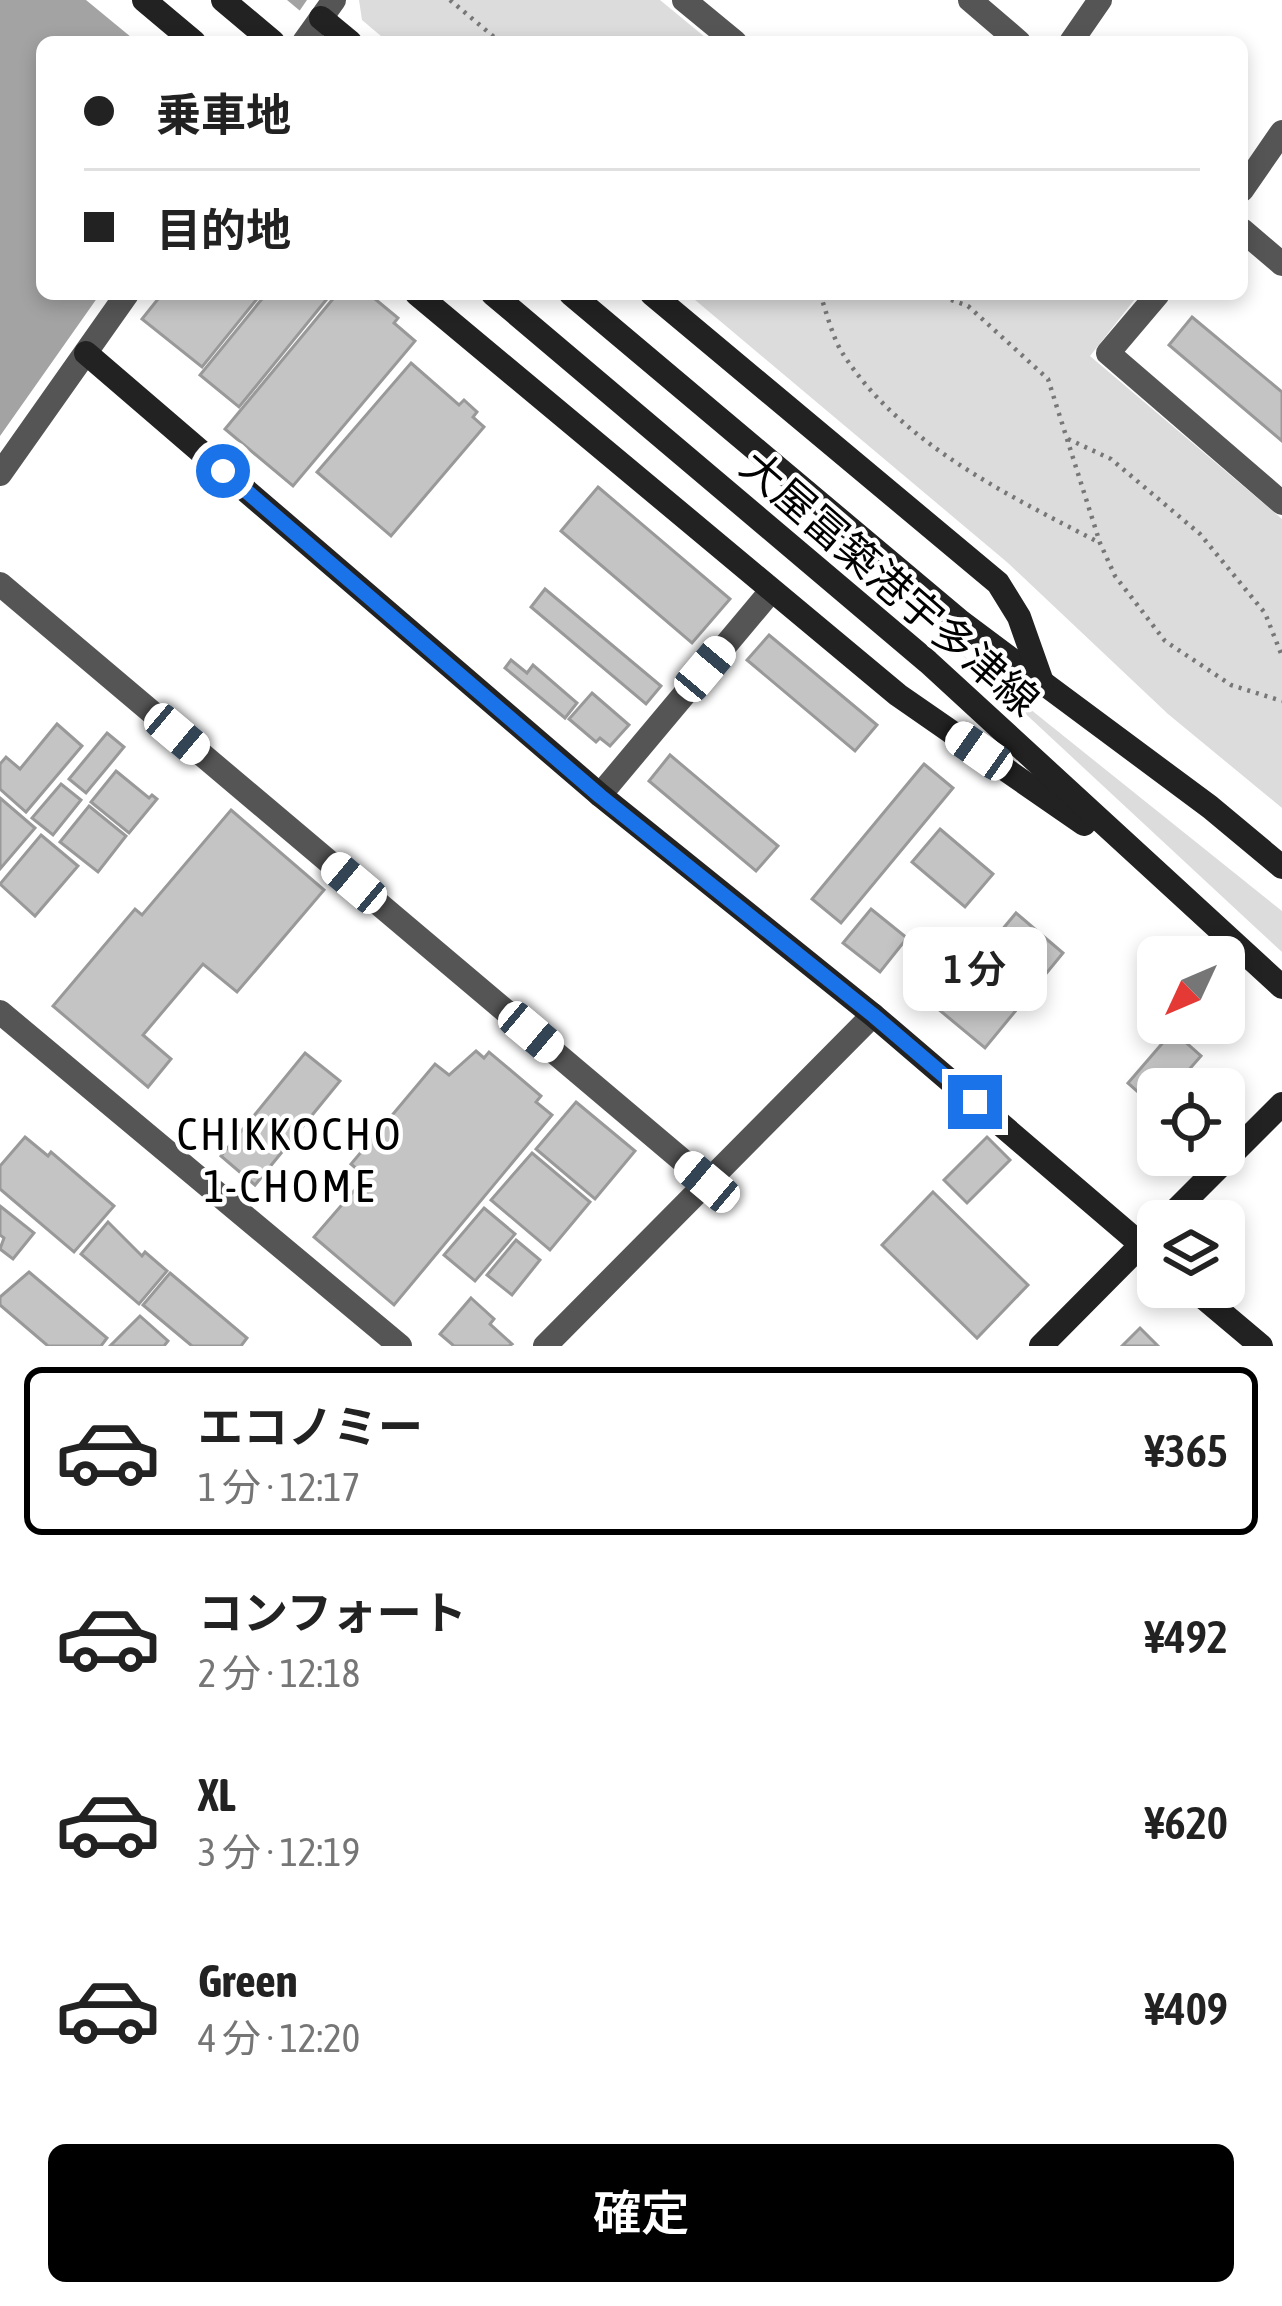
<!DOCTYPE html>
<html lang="ja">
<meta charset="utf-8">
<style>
body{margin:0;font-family:"Asap Condensed","Noto Sans JP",sans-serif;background:#f2f2f2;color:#222;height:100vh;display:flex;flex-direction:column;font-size:45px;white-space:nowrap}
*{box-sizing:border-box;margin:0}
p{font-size:39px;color:#767676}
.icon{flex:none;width:66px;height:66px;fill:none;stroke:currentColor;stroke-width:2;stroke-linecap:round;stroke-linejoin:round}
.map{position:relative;height:1346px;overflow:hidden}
.sheet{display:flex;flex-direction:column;background:#fff;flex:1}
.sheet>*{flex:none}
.top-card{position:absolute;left:36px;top:36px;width:1212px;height:264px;border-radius:18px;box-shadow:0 6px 18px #0003;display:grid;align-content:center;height:264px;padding:0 48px;background:#fff}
.needle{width:78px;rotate:226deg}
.buttons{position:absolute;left:1137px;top:936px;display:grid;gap:24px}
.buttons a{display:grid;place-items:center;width:108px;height:108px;border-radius:18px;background:#fff;box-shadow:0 6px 18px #0003;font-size:60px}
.end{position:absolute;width:54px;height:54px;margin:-27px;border:15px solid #1a73e8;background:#fff;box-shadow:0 0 0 6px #fff}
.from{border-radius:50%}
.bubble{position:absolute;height:84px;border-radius:18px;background:#fff;box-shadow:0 6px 18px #0003;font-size:39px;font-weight:600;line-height:84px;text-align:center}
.car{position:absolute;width:36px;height:72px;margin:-36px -18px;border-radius:15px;box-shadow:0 0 9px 3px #0007;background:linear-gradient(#fff 24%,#345 0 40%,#fff 0 76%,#345 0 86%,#fff 0)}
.top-card b{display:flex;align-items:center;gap:42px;height:114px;font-size:45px}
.top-card b+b{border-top:3px solid #e0e0e0}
.top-card i{width:30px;height:30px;background:#222}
ul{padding:21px 0 0;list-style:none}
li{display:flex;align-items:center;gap:36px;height:168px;margin:0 24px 18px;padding:0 24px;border:6px solid transparent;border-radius:18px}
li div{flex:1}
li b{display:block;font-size:45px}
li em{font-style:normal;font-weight:600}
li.on{border-color:#000}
li>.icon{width:108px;height:108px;stroke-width:1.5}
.cta{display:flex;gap:24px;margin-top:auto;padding:24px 48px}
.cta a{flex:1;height:138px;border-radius:18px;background:#000;color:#fff;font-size:48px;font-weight:600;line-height:138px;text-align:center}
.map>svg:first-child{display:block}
</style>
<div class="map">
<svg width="1282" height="1346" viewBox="0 0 1282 1346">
<rect width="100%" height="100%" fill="#fff"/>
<g fill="#dcdcdc">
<polygon points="359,0 660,0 711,42 388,42 362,20"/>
<polygon points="688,294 1139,294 1090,356 1282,519 1282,808 1168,714 1008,563"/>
<polygon points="960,653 1282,911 1282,952 1256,928"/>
</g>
<polygon fill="#a3a3a3" points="0,0 307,0 278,42 42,42 42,294 100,294 0,436"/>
<polygon fill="#fff" points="86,0 287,0 305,15 285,42 137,42"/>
<g fill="#c4c4c4" stroke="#999" stroke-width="3">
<polygon points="162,294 261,294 202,367 142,319"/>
<polygon points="266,294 331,294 239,407 200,375"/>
<polygon points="337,294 369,294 398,318 394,323 415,341 293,486 225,429"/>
<polygon points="1192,317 1282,392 1282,441 1169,345"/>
<polygon points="411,363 459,405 464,400 477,412 473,417 484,427 391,536 317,472"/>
<polygon points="598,487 730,599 692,643 561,531"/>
<polygon points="545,589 661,686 646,704 531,607"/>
<polygon points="769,635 877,725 855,751 747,660"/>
<polygon points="511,660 527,673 533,665 577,703 565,718 505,668"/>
<polygon points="592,693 629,725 610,746 600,738 596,742 569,719"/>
<polygon points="57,724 82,746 26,812 0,789 0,764 6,757 20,769"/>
<polygon points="107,733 124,747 86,793 69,779"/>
<polygon points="670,755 778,846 756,871 649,781"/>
<polygon points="924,764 953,788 841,923 812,899"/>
<polygon points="116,771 149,798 152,795 157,799 129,833 91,802"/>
<polygon points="61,784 81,800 53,835 32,818"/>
<polygon points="0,798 35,828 0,869"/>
<polygon points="89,806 126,836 98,872 60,842"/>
<polygon points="231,810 324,890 237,992 203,964 143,1035 171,1059 148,1087 53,1006 135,909 142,915"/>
<polygon points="940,829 993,874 965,907 912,862"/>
<polygon points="41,835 78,866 35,916 0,884"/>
<polygon points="871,909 907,938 880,972 843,943"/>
<polygon points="1016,913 1063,953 985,1048 937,1008"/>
<polygon points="1173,1031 1201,1056 1172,1089 1158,1089 1156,1108 1128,1083"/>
<polygon points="476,1051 484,1058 489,1052 541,1096 536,1102 552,1115 394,1305 314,1237 366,1177 351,1164 435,1064 449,1075"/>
<polygon points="305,1053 340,1081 255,1185 221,1156"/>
<polygon points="576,1102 635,1151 595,1199 536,1149"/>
<polygon points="25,1137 48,1156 51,1152 114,1206 74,1252 0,1189 0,1166"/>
<polygon points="987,1137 1010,1160 967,1203 944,1180"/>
<polygon points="532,1153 590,1202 550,1250 491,1200"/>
<polygon points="933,1192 1028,1285 977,1338 882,1245"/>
<polygon points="0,1206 34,1233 13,1259 0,1249 4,1238 0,1235"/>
<polygon points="484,1208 515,1234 475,1281 444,1255"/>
<polygon points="108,1222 142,1256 145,1252 167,1271 139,1304 81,1254"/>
<polygon points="516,1240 540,1260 512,1295 487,1275"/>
<polygon points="29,1272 107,1338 101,1346 48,1346 0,1305 0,1297"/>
<polygon points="170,1273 247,1338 241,1346 192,1346 143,1305"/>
<polygon points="471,1298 494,1319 490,1324 512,1344 509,1346 454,1346 440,1334"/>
<polygon points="140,1316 168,1341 164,1346 110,1346"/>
<polygon points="1140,1328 1158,1346 1122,1346"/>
</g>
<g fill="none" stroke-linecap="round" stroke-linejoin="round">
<g stroke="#777" stroke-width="4.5" stroke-dasharray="3 6" stroke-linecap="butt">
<polyline points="450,0 500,42"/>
<path d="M820,294C827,313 832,337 843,354C901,444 1008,495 1100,543"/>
<polyline points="934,294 968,306 1048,379 1100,543 1115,576 1165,641 1231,685 1282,701"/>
<polyline points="1068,439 1111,459 1200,534 1265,613 1282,656"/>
</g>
<g stroke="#555" stroke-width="24">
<polyline points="684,0 735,42"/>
<polyline points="970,0 1019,42"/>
<polyline points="304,42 334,0"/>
<polyline points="1071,42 1100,0"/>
<polyline points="1242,190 1282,132"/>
<polyline points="1242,230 1282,264"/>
<polyline points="1158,294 1108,353 1282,503"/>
<polyline points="0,474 127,294"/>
<polyline points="0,584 708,1182"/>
<polyline points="600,795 771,591"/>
<polyline points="0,1012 400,1346"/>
<polyline points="545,1346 873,1015"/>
</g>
<g stroke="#222" stroke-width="24">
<polyline points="144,0 194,42"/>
<polyline points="223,0 273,42"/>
<polyline points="321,18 350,42"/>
<polyline points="417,294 898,695 1084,824"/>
<polyline points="493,294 928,662 1282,987"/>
<polyline points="571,294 961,622 1210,807 1282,867"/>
<polyline points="652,294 998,583 1019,617 1042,682"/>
<polyline points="86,353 600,795 873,1015 1158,1259"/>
<polyline points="1165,1221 1282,1104"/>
<polyline points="1191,1287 1261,1346"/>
<polyline points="1041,1346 1158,1228"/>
</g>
</g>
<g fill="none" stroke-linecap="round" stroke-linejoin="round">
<polyline stroke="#1a73e8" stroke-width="15" points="223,471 600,796 873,1015 975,1102"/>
</g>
<g text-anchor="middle" stroke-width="9" stroke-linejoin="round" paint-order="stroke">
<g font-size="42" fill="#000" stroke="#fff">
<text transform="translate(890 583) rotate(41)" y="15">大屋冨築港宇多津線</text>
</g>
<g font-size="45" letter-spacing="3" fill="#000" stroke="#fff">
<text x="290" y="1150">CHIKKOCHO<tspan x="290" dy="52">1-CHOME</tspan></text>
</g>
</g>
</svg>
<div class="buttons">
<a><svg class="needle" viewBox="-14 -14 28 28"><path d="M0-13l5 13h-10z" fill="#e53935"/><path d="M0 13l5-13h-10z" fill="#767676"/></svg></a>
<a><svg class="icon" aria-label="locate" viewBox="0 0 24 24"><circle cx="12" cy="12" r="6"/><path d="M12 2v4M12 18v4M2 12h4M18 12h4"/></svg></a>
<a><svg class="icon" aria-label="layers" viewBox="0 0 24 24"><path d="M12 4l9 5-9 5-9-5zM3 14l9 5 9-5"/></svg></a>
</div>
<i class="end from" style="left:223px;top:471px"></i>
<i class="end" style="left:975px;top:1102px"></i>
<div class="bubble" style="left:903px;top:927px;width:144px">1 分</div>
<i class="car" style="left:705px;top:669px;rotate:40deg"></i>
<i class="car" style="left:177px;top:734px;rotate:130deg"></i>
<i class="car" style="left:979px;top:751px;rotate:305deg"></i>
<i class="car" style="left:354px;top:883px;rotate:310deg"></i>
<i class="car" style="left:531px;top:1032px;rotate:130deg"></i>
<i class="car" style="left:707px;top:1182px;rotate:310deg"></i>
<div class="top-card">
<b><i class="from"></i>乗車地</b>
<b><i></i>目的地</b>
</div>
</div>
<section class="sheet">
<ul>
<li class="on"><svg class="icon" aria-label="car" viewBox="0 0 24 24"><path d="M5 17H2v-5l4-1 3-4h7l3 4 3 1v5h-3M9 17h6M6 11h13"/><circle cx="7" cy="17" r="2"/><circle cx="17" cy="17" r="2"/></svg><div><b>エコノミー</b><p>1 分 · 12:17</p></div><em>¥365</em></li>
<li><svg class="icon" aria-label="car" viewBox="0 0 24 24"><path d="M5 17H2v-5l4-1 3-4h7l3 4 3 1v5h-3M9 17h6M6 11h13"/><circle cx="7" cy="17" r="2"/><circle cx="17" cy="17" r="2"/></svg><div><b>コンフォート</b><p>2 分 · 12:18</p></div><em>¥492</em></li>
<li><svg class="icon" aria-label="car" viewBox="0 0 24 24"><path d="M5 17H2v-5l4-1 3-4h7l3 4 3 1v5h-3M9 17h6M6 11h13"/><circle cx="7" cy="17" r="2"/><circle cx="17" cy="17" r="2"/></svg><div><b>XL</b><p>3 分 · 12:19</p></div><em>¥620</em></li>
<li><svg class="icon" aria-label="car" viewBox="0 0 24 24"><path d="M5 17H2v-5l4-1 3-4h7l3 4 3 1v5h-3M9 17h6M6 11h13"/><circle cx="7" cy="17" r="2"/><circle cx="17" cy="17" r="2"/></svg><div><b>Green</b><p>4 分 · 12:20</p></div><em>¥409</em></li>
</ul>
<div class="cta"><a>確定</a></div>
</section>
